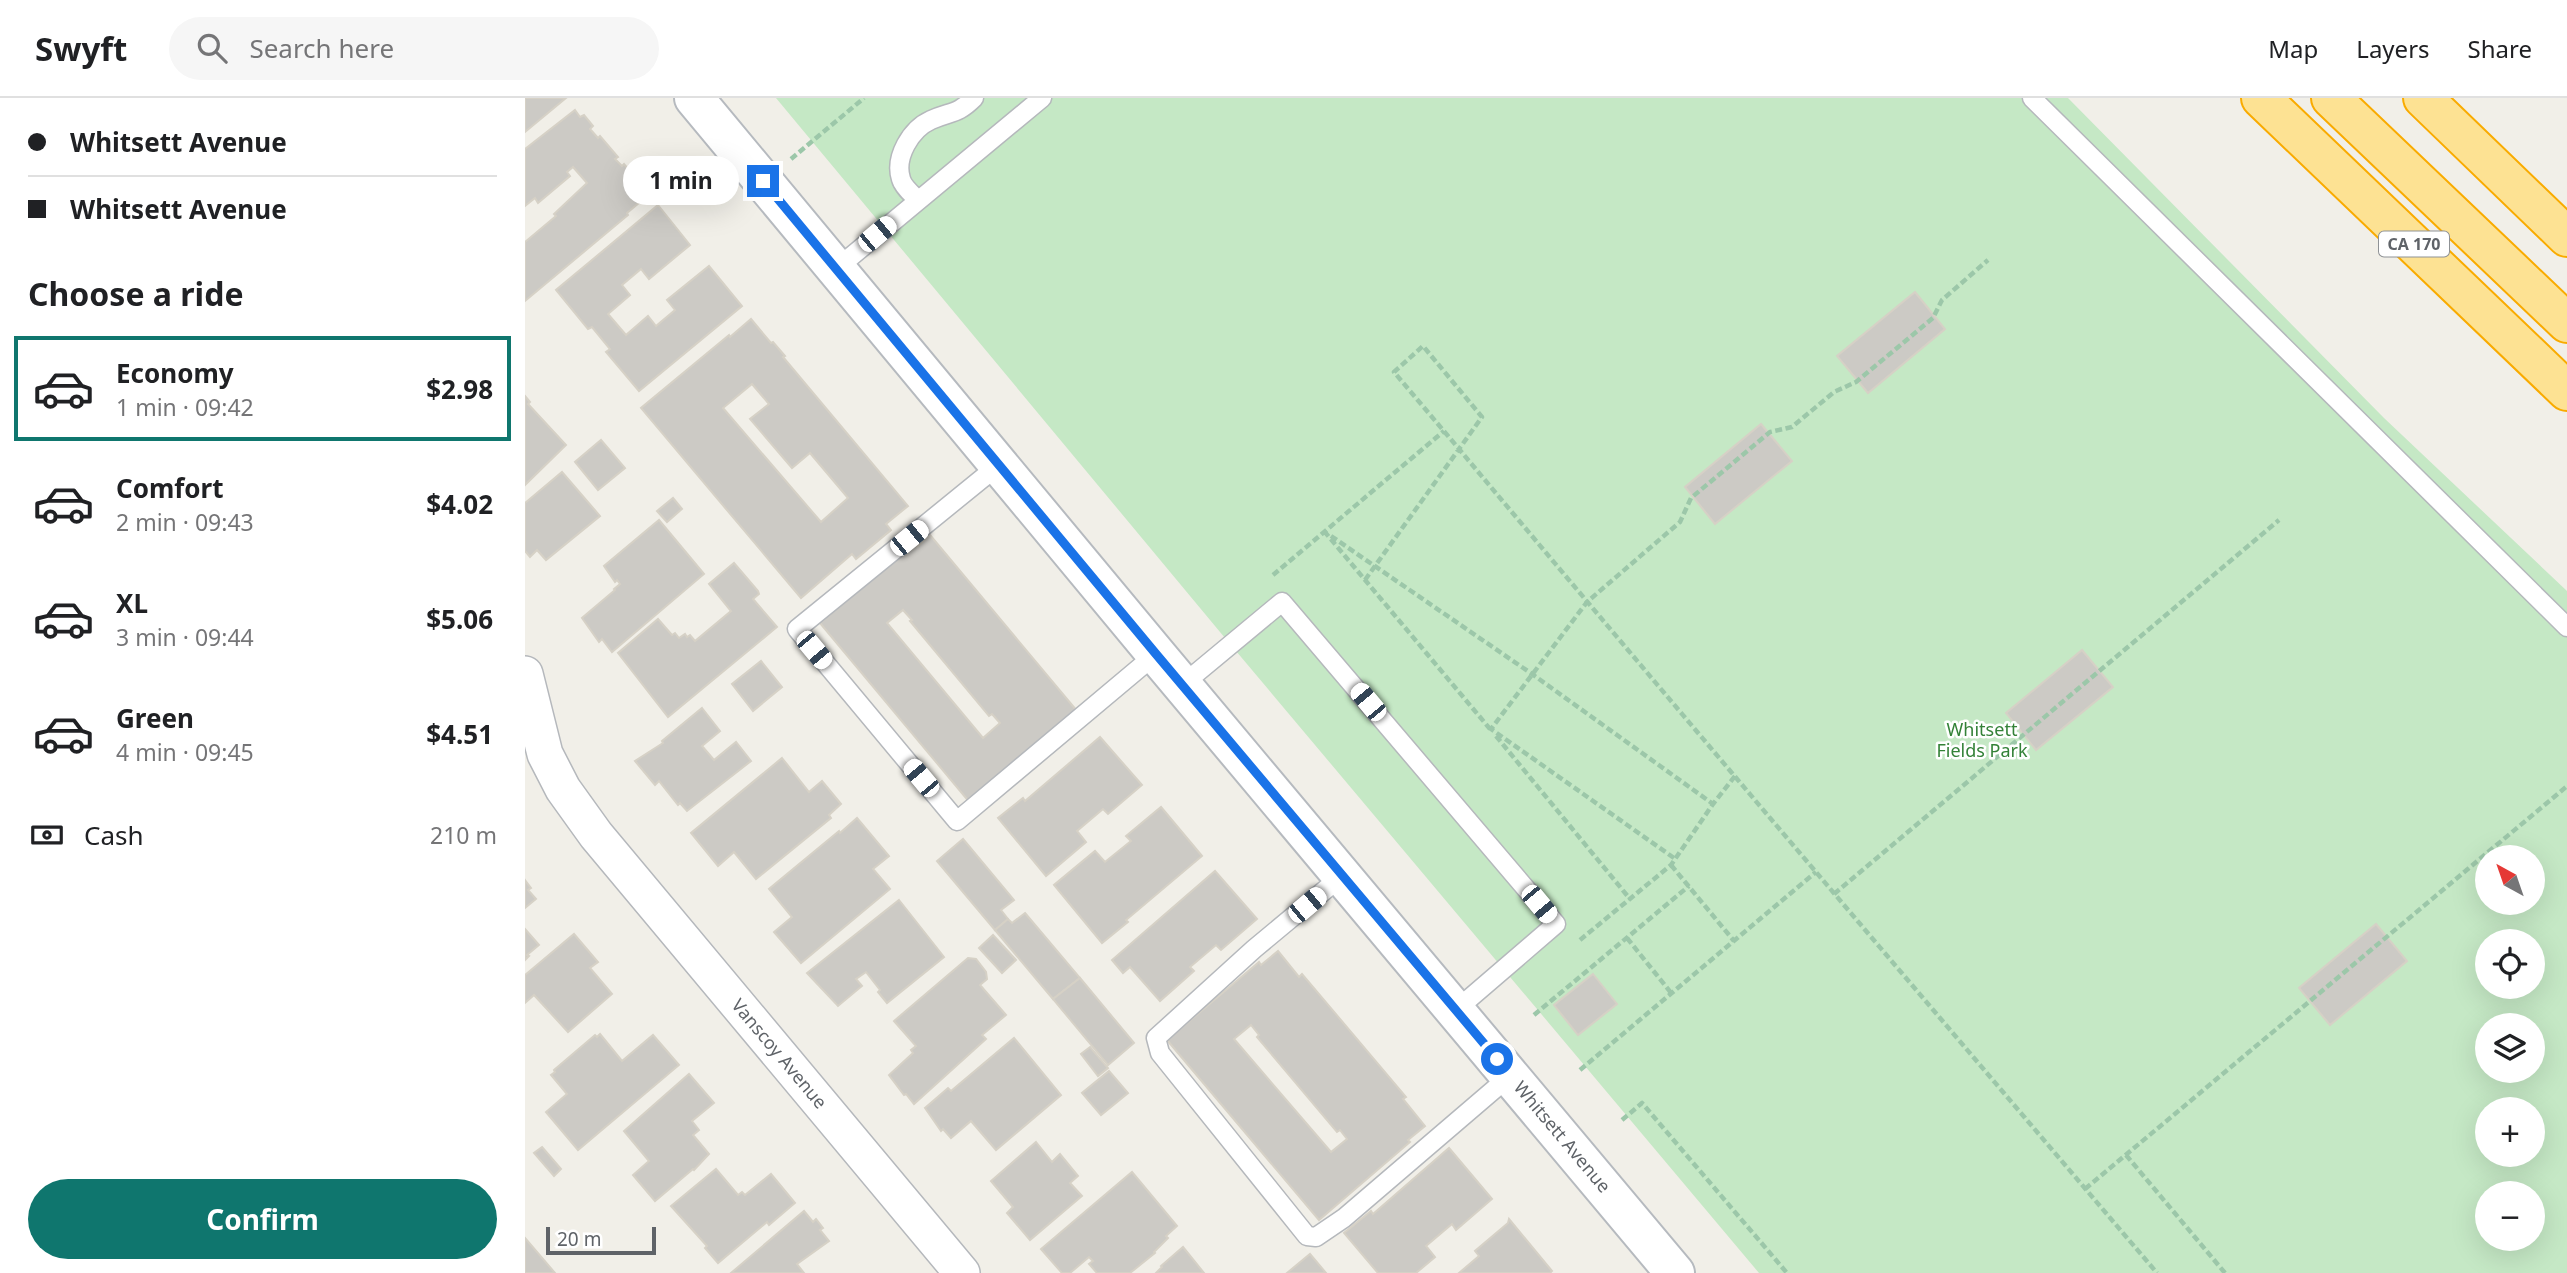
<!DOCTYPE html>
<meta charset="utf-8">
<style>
body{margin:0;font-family:"Noto Sans",sans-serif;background:#f6f6f6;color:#202124;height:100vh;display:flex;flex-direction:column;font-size:26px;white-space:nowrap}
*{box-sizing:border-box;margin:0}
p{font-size:23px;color:#757577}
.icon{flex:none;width:38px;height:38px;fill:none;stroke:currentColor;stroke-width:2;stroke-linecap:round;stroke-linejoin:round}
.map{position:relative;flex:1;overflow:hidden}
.side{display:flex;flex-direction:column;background:#fff;width:525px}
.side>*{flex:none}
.top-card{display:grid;align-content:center;height:154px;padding:0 28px;background:#fff}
.needle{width:46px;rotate:320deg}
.controls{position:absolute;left:1950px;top:747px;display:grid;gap:14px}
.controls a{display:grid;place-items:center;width:70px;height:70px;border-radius:50%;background:#fff;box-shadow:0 7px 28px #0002;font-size:35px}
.scale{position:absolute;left:21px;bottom:18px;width:110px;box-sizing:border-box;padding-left:7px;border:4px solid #5f6368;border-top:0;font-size:19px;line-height:24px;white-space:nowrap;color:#5f6368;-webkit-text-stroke:5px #fff;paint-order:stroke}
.end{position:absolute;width:32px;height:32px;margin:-16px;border:9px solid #1a73e8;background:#fff;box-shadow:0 0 0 4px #fff}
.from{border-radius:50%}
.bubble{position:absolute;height:49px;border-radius:24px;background:#fff;box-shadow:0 7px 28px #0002;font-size:23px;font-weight:700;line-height:49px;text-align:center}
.car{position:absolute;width:21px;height:42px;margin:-21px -10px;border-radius:9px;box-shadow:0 0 5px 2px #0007;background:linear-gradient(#fff 24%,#345 0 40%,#fff 0 76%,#345 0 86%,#fff 0)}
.top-card b{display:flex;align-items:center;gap:24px;height:66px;font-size:26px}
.top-card b+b{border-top:2px solid #e0e0e0}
.top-card i{width:18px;height:18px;background:#202124}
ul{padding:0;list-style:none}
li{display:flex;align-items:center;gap:21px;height:105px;margin:0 14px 10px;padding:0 14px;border:4px solid transparent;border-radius:0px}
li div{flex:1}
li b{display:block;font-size:26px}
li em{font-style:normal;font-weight:700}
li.active{border-color:#0f766e}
li>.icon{width:63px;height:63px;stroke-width:1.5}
h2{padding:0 28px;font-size:32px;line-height:84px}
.pay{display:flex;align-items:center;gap:18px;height:77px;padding:0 28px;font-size:26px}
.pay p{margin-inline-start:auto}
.cta{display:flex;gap:14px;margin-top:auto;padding:14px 28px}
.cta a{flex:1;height:80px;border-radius:42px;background:#0f766e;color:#fff;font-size:28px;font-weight:700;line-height:80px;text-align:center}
header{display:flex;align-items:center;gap:42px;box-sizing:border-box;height:98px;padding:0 35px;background:#fff;border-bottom:2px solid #e0e0e0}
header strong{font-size:33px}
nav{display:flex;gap:38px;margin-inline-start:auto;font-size:24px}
.search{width:490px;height:63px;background:#f6f6f6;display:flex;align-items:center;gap:18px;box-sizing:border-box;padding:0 24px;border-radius:38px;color:#757577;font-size:26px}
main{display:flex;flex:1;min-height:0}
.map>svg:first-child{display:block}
</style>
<header>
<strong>Swyft</strong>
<div class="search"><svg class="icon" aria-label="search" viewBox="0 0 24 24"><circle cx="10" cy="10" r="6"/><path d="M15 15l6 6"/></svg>Search here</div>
<nav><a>Map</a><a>Layers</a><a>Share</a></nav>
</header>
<main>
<section class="side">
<div class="top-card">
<b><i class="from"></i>Whitsett Avenue</b>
<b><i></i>Whitsett Avenue</b>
</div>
<h2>Choose a ride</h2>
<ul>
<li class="active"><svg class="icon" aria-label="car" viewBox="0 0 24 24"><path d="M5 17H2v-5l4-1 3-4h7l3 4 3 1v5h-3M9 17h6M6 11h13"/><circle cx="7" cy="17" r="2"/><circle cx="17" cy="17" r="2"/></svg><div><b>Economy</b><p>1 min · 09:42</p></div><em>$2.98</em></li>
<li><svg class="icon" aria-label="car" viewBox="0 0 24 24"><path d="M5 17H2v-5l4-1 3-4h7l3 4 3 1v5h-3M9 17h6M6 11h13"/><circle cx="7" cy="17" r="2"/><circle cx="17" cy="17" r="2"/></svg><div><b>Comfort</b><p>2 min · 09:43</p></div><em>$4.02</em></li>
<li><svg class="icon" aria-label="car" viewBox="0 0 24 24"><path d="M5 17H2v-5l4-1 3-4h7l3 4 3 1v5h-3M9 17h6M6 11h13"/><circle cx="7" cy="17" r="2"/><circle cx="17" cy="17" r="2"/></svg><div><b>XL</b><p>3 min · 09:44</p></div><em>$5.06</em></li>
<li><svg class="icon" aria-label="car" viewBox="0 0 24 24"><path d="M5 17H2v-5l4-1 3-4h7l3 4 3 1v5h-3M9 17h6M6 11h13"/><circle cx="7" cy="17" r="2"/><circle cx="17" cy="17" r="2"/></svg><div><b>Green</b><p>4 min · 09:45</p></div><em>$4.51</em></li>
</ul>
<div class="pay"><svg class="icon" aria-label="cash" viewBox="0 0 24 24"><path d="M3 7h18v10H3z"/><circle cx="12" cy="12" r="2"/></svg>Cash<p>210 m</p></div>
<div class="cta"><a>Confirm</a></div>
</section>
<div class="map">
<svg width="2042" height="1175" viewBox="0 0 2042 1175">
<rect width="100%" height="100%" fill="#f1efe8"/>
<path fill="#c5e8c5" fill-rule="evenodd" d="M251,0H1543L1859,320L2042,493V1175H1234L695,534ZM1962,760H2007V805H1962ZM1962,844H2007V889H1962ZM1962,928H2007V973H1962ZM1962,1012H2007V1057H1962ZM1962,1096H2007V1141H1962Z"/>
<g fill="#cccac5" stroke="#d6d1c6" stroke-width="2" fill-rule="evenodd">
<polygon points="0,0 41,0 0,34"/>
<polygon points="50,12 55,19 59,17 68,28 65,31 73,40 75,38 93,59 90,61 97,68 99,66 111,80 108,82 121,99 102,115 103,117 0,203 0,144 31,118 29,116 62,85 48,69 42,74 45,78 13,105 10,100 0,108 0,51"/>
<polygon points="133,107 165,147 124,181 116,171 97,187 105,197 83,216 101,237 123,218 131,228 150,212 142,202 184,168 217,208 114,293 81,254 85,251 67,229 63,231 31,192"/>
<polygon points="1390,194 1420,231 1343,295 1312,258"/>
<path d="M226,221L246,245L248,244L260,258L258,259L383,408L361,426L366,432L331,461L327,456L276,500L116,310L204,237L205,239ZM227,286L244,306L225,321L267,370L285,355L323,400L296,424L198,310Z"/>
<polygon points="0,298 5,304 3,306 41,347 0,387"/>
<polygon points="1236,326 1267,363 1190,426 1160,389"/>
<polygon points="76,342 100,370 73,392 50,364"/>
<polygon points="37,374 75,418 21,462 12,452 5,459 0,453 0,405"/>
<polygon points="148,400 157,411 142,424 132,413"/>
<polygon points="134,422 179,476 87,554 77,541 74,544 57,520 90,492 89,491 95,486 92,482 90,484 79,468"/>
<path d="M405,437L552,613L446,706L295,525L389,446L392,449ZM378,512L387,522L385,523L464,618L467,616L475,625L458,640L362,525Z"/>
<polygon points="209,465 233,493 234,496 228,501 252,529 143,619 93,555 133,521 147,537 150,535 154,540 160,536 162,539 165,537 170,543 206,513 184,486"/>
<polygon points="1557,552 1588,589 1511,652 1481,615"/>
<polygon points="236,563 257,589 228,613 207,586"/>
<polygon points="177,610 195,633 177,648 189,662 211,644 226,663 162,713 155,705 153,707 134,683 130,687 110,663 138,645 137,643"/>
<polygon points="575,639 617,687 583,716 578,711 552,733 561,744 521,778 473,720 498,700 500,703"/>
<polygon points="257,660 284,694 297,683 316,706 304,717 306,720 231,781 209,754 193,768 166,735"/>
<polygon points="636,709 677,758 601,822 603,824 577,845 529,787 570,753 580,764 606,743 601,738"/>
<polygon points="332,720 364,758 348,771 365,791 276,865 249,834 267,819 244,791 314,733 315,735"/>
<polygon points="438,741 489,802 476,812 483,821 470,832 412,763"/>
<polygon points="690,773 732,821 696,852 691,847 665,869 669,873 635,903 605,869 598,875 587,862"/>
<polygon points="0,782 6,790 3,792 11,801 0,810"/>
<polygon points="374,802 419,859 362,905 353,894 355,892 341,874 331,881 337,888 313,908 282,875"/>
<polygon points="500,815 555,880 528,901 470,832 483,821 487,825"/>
<polygon points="1851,826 1882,863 1805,927 1774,890"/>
<polygon points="0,831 14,847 2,857 4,858 0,862"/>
<polygon points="49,836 73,864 65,870 87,896 43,934 9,897 0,905 0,877"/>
<polygon points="468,837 491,862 477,875 454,850"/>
<path d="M753,853L774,879L777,876L881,999L878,1001L900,1028L883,1042L885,1044L794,1122L642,942L734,864L736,867ZM726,927L734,937L732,939L812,1034L815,1032L822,1041L806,1054L709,941Z"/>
<polygon points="443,860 451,861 461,874 462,881 455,887 481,917 457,937 461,941 389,1006 381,996 379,997 364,977 388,955 386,952 391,948 369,923"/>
<polygon points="1068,876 1092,906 1053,937 1029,907"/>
<polygon points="555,880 609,945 583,967 528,901"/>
<polygon points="75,936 97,963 128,937 154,967 53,1052 21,1014 42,996 26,977 30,974 29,972 70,937 72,939"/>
<polygon points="489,940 536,997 471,1052 446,1023 426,1040 418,1031 416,1033 400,1010 423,990 426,993"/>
<polygon points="565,949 583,970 573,978 556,956"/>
<polygon points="584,973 603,995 576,1017 557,995"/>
<polygon points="164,976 189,1005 167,1023 174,1032 168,1037 184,1056 169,1072 168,1071 130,1103 108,1077 124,1063 99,1033"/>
<polygon points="511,1044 527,1064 535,1056 553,1078 545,1085 557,1098 505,1142 482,1115 488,1109 466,1083"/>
<polygon points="17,1049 36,1071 29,1078 9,1055"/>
<polygon points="924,1050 967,1101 931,1132 927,1126 901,1148 910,1159 891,1175 853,1175 819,1135 846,1113 848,1116"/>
<polygon points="191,1071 213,1097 217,1094 220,1097 246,1076 270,1105 244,1127 242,1124 193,1165 180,1150 182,1148 146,1108"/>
<polygon points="607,1074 652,1128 641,1138 643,1140 629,1154 630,1155 605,1175 572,1175 564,1166 568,1163 564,1159 545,1175 537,1175 516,1151"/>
<polygon points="279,1113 288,1124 291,1121 298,1130 295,1132 304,1143 272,1166 279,1175 206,1175"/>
<polygon points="984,1121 1027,1173 1025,1175 934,1175 954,1158 950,1153 983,1125"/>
<polygon points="0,1140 30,1175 0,1175"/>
<polygon points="658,1149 679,1175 631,1175 637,1169 636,1168"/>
<polygon points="785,1156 801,1175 762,1175"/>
</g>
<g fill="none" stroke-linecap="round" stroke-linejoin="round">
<defs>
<g id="lane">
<polyline points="1507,0 2042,529"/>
<path d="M393,102C388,97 378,89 376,81C369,59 386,31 406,22C426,13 432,17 449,0"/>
<polyline points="311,171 517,0"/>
<polyline points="475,366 272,531 432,723 631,556"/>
<polyline points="657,587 757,504 1031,826 931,912"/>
<polyline points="818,777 729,851 631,940 635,955 782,1138 791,1139 819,1120 986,977"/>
</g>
<polyline id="street" points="0,576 20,656 38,691 71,737 437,1175"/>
<polyline id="secondary" points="169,0 631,556 1150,1175"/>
<g id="highway">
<polyline points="1736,0 2042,293"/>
<polyline points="1806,0 2042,225"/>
<polyline points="1898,0 2042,139"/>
</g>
</defs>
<use href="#lane" stroke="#b5b8bc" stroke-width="21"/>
<use href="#street" stroke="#b5b8bc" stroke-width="38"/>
<use href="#secondary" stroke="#b6babf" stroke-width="42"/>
<use href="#highway" stroke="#f9ab00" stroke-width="42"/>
<g stroke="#9cc7a9" stroke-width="4.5" stroke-dasharray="7 3.5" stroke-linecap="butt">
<polyline points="266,61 339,0"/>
<polyline points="799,433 965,631"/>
<polyline points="806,438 1007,576 1188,706"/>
<polyline points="748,477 919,333"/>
<path d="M840,482L850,468L957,319L898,248L869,274L934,351C1165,627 1399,901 1632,1175"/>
<polyline points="971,638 1105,801"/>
<polyline points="1149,760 966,631 1062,504 1155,424 1166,400 1245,334 1267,329 1309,294 1331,284 1408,220 1417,202 1463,162"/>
<polyline points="1146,767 1209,843"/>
<polyline points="1309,796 1754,422"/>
<polyline points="1102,840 1147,896"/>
<polyline points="1055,842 1146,767 1188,706 1210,678"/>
<polyline points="1009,917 1164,788"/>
<polyline points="1055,972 1291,774"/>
<polyline points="1097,1022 1117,1005 1262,1175"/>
<polyline points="1601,1057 1700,1175"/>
<polyline points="1560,1091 2041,689 2042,691"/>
</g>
<use href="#lane" stroke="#fff" stroke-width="18"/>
<use href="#street" stroke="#fff" stroke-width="35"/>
<use href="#secondary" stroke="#fff" stroke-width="38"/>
<use href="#highway" stroke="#fde293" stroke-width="38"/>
</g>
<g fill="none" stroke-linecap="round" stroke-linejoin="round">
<polyline stroke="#1a73e8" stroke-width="9" points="238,83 631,556 972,961"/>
</g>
<g text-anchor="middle" stroke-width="5" stroke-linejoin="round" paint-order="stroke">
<rect fill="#fff" stroke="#8f9295" stroke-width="2" x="1854" y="133.5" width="70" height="25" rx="5"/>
<g font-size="16" font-weight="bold" fill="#5f6368">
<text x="1889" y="152">CA 170</text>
</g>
<g font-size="18" fill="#348238" stroke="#fff">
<text x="1457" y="638">Whitsett<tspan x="1457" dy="21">Fields Park</tspan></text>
</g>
<g font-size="18" fill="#5f6368" stroke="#fff">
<text transform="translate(254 956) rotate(50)" y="6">Vanscoy Avenue</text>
<text transform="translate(1037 1039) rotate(50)" y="6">Whitsett Avenue</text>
</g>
</g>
</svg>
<div class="controls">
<a><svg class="needle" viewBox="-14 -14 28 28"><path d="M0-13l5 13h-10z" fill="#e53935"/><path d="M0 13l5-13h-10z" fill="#757577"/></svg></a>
<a><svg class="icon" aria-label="locate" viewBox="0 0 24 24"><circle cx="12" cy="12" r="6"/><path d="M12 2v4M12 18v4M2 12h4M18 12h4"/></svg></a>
<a><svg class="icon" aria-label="layers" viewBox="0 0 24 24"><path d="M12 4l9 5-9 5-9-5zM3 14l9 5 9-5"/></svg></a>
<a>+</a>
<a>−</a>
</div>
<div class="scale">20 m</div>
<i class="end from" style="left:972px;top:961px"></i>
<i class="end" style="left:238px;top:83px"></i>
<div class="bubble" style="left:98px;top:58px;width:116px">1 min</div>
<i class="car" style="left:352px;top:136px;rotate:50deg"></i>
<i class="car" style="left:384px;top:440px;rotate:51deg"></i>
<i class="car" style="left:289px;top:552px;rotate:140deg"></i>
<i class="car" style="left:843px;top:604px;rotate:320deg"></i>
<i class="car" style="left:396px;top:680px;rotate:320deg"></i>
<i class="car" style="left:1014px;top:806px;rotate:140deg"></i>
<i class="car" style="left:782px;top:807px;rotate:50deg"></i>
</div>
</main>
